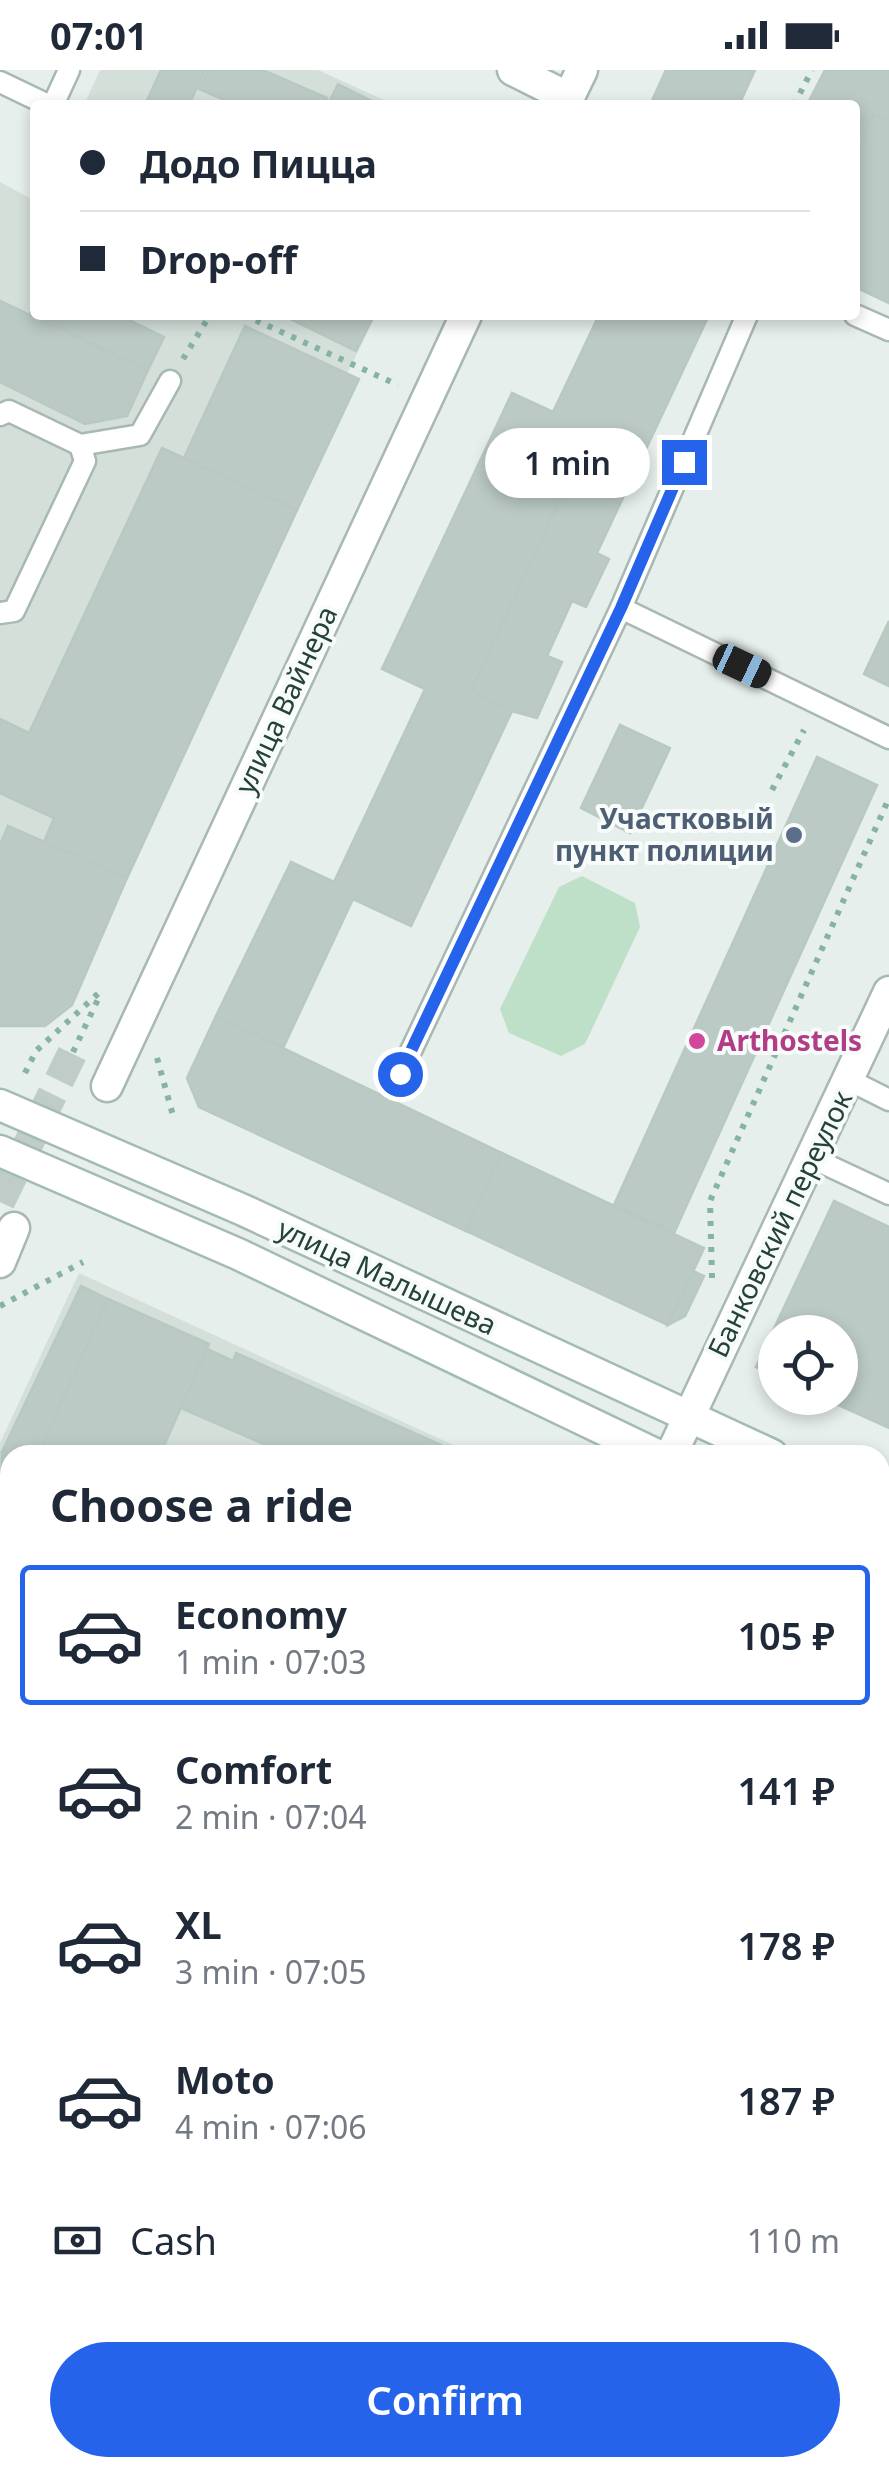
<!DOCTYPE html>
<meta charset="utf-8">
<style>
body{margin:0;font-family:"Noto Sans",sans-serif;background:#f2f2f3;color:#1f2937;height:100vh;display:flex;flex-direction:column;font-size:38px;white-space:nowrap}
*{box-sizing:border-box;margin:0}
p{font-size:32px;color:#747a83}
.icon{flex:none;width:55px;height:55px;fill:none;stroke:currentColor;stroke-width:2;stroke-linecap:round;stroke-linejoin:round}
.map{position:relative;flex:1;overflow:hidden}
.drawer{position:absolute;left:0px;top:1375px;width:890px;height:1032px;display:flex;flex-direction:column;background:#fff;border-radius:30px 30px 0 0;box-shadow:0 5px 15px #0003}
.drawer>*{flex:none}
.top-card{position:absolute;left:30px;top:30px;width:830px;height:220px;border-radius:10px;box-shadow:0 5px 15px #0003;display:grid;align-content:center;height:220px;padding:0 50px;background:#fff}
.buttons{position:absolute;left:758px;top:1245px;display:grid;gap:20px}
.buttons a{display:grid;place-items:center;width:100px;height:100px;border-radius:50%;background:#fff;box-shadow:0 5px 15px #0003;font-size:50px}
.end{position:absolute;width:45px;height:45px;margin:-22px;border:12px solid #2563eb;background:#fff;box-shadow:0 0 0 5px #fff}
.from{border-radius:50%}
.bubble{position:absolute;height:70px;border-radius:35px;background:#fff;box-shadow:0 5px 15px #0003;font-size:32px;font-weight:600;line-height:70px;text-align:center}
.car{position:absolute;width:30px;height:60px;margin:-30px -15px;border-radius:12px;box-shadow:0 0 8px 2px #0007;background:linear-gradient(#222 24%,#8ab4d8 0 40%,#222 0 76%,#8ab4d8 0 86%,#222 0)}
.top-card b{display:flex;align-items:center;gap:35px;height:95px;font-size:38px}
.top-card b+b{border-top:2px solid #e0e1e3}
.top-card i{width:25px;height:25px;background:#1f2937}
ul{padding:0;list-style:none}
li{display:flex;align-items:center;gap:30px;height:140px;margin:0 20px 15px;padding:0 30px;border:5px solid transparent;border-radius:10px}
li div{flex:1}
li b{display:block;font-size:38px}
li em{font-style:normal;font-weight:600}
li.selected{border-color:#2563eb}
li>.icon{width:90px;height:90px;stroke-width:1.5}
h2{padding:0 50px;font-size:45px;line-height:120px}
.pay{display:flex;align-items:center;gap:25px;height:110px;padding:0 50px;font-size:38px}
.pay p{margin-inline-start:auto}
.button{display:flex;gap:20px;margin-top:auto;padding:20px 50px}
.button a{flex:1;height:115px;border-radius:60px;background:#2563eb;color:#fff;font-size:40px;font-weight:600;line-height:115px;text-align:center}
.status{display:flex;justify-content:space-between;align-items:center;height:70px;padding:0 50px;background:#fff;direction:ltr}
.status svg{height:28px;fill:currentColor}
.map>svg:first-child{display:block}
</style>
<div class="status"><b>07:01</b><svg viewBox="0 0 49 12"><path d="M0 12V9h3v3zM5 12V6h3v6zM10 12V3h3v9zM15 12V0h3v12zM26 1h20v11H26zM47 4h2v5h-2z"/></svg></div>
<div class="map">
<svg width="889" height="2407" viewBox="0 0 889 2407">
<rect width="100%" height="100%" fill="#e6efeb"/>
<g fill="#d4dfda">
<polygon points="100,0 318,0 395,35 84,35"/>
<polygon points="0,112 35,131 35,245 376,245 39,926 0,901"/>
<polygon points="79,1203 475,1385 10,1385 10,2398 880,2398 880,1570 889,1574 889,2407 0,2407 0,1373"/>
</g>
<g fill="#bfe0c8">
<polygon points="582,806 635,833 640,857 585,974 561,986 509,963 500,939 559,817"/>
<polygon points="141,2398 275,2398 275,2407 140,2407"/>
</g>
<g fill="#bbcac4" stroke="#b8c9c2" stroke-width="2.5">
<polygon points="161,0 205,0 189,35 145,35"/>
<polygon points="208,0 263,0 327,28 324,35 236,35 199,19"/>
<polygon points="666,0 755,0 739,35 650,35"/>
<polygon points="825,0 889,0 889,52 874,45 862,70 855,67 855,35 807,35"/>
<polygon points="338,14 380,35 328,35"/>
<polygon points="874,45 889,52 889,233 855,217 855,86"/>
<polygon points="0,231 148,300 127,346 85,354 0,312"/>
<polygon points="35,234 35,245 119,245 164,267 148,300 30,244"/>
<polygon points="282,245 374,245 356,281"/>
<polygon points="599,245 709,245 637,398 586,374 471,621 512,641 411,856 353,829 283,978 216,946 291,792 334,812 425,619 382,599 512,323 553,342"/>
<polygon points="245,256 359,309 297,440 184,388"/>
<polygon points="586,374 637,398 597,483 609,489 586,537 572,531 547,586 562,592 537,648 512,641 471,621"/>
<polygon points="162,378 297,440 127,808 44,772 54,748 0,723 0,649 29,663"/>
<polygon points="889,551 889,616 864,604"/>
<polygon points="620,655 670,678 630,763 581,738"/>
<polygon points="817,687 877,715 674,1163 614,1135"/>
<polygon points="8,756 127,808 72,935 45,956 0,956 0,775"/>
<polygon points="216,946 502,1083 466,1161 199,1037 187,1008"/>
<polygon points="502,1083 704,1178 668,1255 466,1161"/>
<polygon points="834,1131 889,1157 889,1358 823,1328 840,1328 840,1262 775,1262 775,1305 756,1297"/>
<polygon points="693,1201 704,1206 685,1246 668,1255"/>
<polygon points="81,1216 108,1229 38,1385 10,1386 2,1382"/>
<polygon points="108,1229 209,1274 160,1385 38,1385"/>
<polygon points="207,1279 233,1291 236,1283 463,1385 289,1385 181,1338"/>
<polygon points="2,1382 10,1386 10,1645 0,1668"/>
<polygon points="880,1575 889,1579 889,1602 880,1622"/>
<polygon points="0,1673 10,1680 10,1738 0,1741"/>
<polygon points="880,1751 889,1755 889,1928 880,1923"/>
<polygon points="880,1939 889,1943 889,2080 880,2098"/>
<polygon points="0,1988 10,1993 10,2170 0,2165"/>
<polygon points="880,2170 889,2175 889,2253 880,2249"/>
<polygon points="0,2298 10,2302 0,2333"/>
<polygon points="889,2380 889,2407 876,2407 888,2383"/>
<polygon points="285,2398 387,2398 385,2407 284,2407"/>
<polygon points="569,2398 623,2398 642,2407 564,2407"/>
<polygon points="623,2398 792,2398 811,2407 642,2407"/>
</g>
<g fill="none" stroke-linecap="round" stroke-linejoin="round">
<polyline stroke="#bfccc8" stroke-width="30" stroke-dasharray="30 15" stroke-linecap="butt" points="0,1132 73,982"/>
<defs>
<g id="lane">
<polyline points="0,12 48,35"/>
<polyline points="53,35 69,0"/>
<polyline points="855,245 889,260"/>
<polyline points="0,345 9,341 80,375 140,365 170,311"/>
<polyline points="621,538 889,668"/>
<polyline points="0,543 14,541 85,391 80,375"/>
<polyline points="400,1004 621,538 747,245"/>
<polyline points="849,1010 889,1030"/>
<polyline points="812,1088 889,1124"/>
<polyline points="880,1652 889,1632"/>
<polyline points="880,1721 889,1725"/>
<polyline points="0,1906 10,1913"/>
<polyline points="470,2398 488,2407"/>
<polyline points="0,2401 39,2407"/>
<polyline points="78,2407 79,2398"/>
<polyline points="445,2407 449,2398"/>
</g>
<g id="street">
<polyline points="513,0 569,28"/>
<polyline points="565,35 582,0"/>
<polyline points="107,1016 466,245"/>
<polyline points="0,1192 14,1158"/>
<polyline points="671,1385 889,922"/>
</g>
<g id="secondary">
<polyline points="0,1035 243,1140 772,1385"/>
<polyline points="0,1081 238,1184 657,1385"/>
<polyline points="880,1434 889,1438"/>
<polyline points="880,1490 889,1494"/>
</g>
</defs>
<use href="#lane" stroke="#a8b8b2" stroke-width="25"/>
<use href="#street" stroke="#a8b8b2" stroke-width="35"/>
<use href="#secondary" stroke="#a4bbb3" stroke-width="35"/>
<g stroke="#86b3a5" stroke-width="6" stroke-dasharray="5 8" stroke-linecap="butt">
<polyline points="794,35 812,0"/>
<polyline points="244,245 398,315"/>
<polyline points="183,289 210,245"/>
<polyline points="772,720 804,660"/>
<polyline points="73,982 100,925"/>
<polyline points="157,988 174,1049"/>
<polyline points="25,1003 36,981 103,919"/>
<polyline points="712,1208 710,1131 889,728"/>
<polyline points="0,1236 83,1192"/>
<polyline points="0,1965 10,1944"/>
<polyline points="0,1971 10,1976"/>
<polyline points="0,2360 10,2336"/>
</g>
<use href="#lane" stroke="#fff" stroke-width="20"/>
<use href="#street" stroke="#fff" stroke-width="30"/>
<use href="#secondary" stroke="#fff" stroke-width="30"/>
</g>
<g fill="none" stroke-linecap="round" stroke-linejoin="round">
<polyline stroke="#2563eb" stroke-width="12" points="400,1004 621,538 684,392"/>
</g>
<circle fill="#5c6f8a" stroke="#f7fbf9" stroke-width="4" cx="794" cy="765" r="10"/>
<circle fill="#d1479c" stroke="#f7fbf9" stroke-width="4" cx="697" cy="971" r="10"/>
<g text-anchor="middle" stroke-width="8" stroke-linejoin="round" paint-order="stroke">
<g font-size="28" fill="#24423a" stroke="#f7fbf9">
<text transform="translate(286 630) rotate(-65)" y="10">улица Вайнера</text>
<text transform="translate(780 1154) rotate(-64)" y="10">Банковский переулок</text>
<text transform="translate(387 1207) rotate(25)" y="10">улица Малышева</text>
</g>
<g font-size="28" font-weight="bold" fill="#4e5e75" stroke="#f7fbf9" text-anchor="end">
<text x="774" y="759">Участковый<tspan x="774" dy="32">пункт полиции</tspan></text>
</g>
<g font-size="28" font-weight="bold" fill="#b23c85" stroke="#f7fbf9" text-anchor="start">
<text x="717" y="981">Arthostels</text>
</g>
</g>
</svg>
<div class="buttons">
<a><svg class="icon" aria-label="locate" viewBox="0 0 24 24"><circle cx="12" cy="12" r="6"/><path d="M12 2v4M12 18v4M2 12h4M18 12h4"/></svg></a>
</div>
<i class="end from" style="left:400px;top:1004px"></i>
<i class="end" style="left:684px;top:392px"></i>
<div class="bubble" style="left:485px;top:358px;width:165px">1 min</div>
<i class="car" style="left:742px;top:596px;rotate:115deg"></i>
<div class="top-card">
<b><i class="from"></i>Додо Пицца</b>
<b><i></i>Drop-off</b>
</div>
<section class="drawer">
<h2>Choose a ride</h2>
<ul>
<li class="selected"><svg class="icon" aria-label="car" viewBox="0 0 24 24"><path d="M5 17H2v-5l4-1 3-4h7l3 4 3 1v5h-3M9 17h6M6 11h13"/><circle cx="7" cy="17" r="2"/><circle cx="17" cy="17" r="2"/></svg><div><b>Economy</b><p>1 min · 07:03</p></div><em>105 ₽</em></li>
<li><svg class="icon" aria-label="car" viewBox="0 0 24 24"><path d="M5 17H2v-5l4-1 3-4h7l3 4 3 1v5h-3M9 17h6M6 11h13"/><circle cx="7" cy="17" r="2"/><circle cx="17" cy="17" r="2"/></svg><div><b>Comfort</b><p>2 min · 07:04</p></div><em>141 ₽</em></li>
<li><svg class="icon" aria-label="car" viewBox="0 0 24 24"><path d="M5 17H2v-5l4-1 3-4h7l3 4 3 1v5h-3M9 17h6M6 11h13"/><circle cx="7" cy="17" r="2"/><circle cx="17" cy="17" r="2"/></svg><div><b>XL</b><p>3 min · 07:05</p></div><em>178 ₽</em></li>
<li><svg class="icon" aria-label="car" viewBox="0 0 24 24"><path d="M5 17H2v-5l4-1 3-4h7l3 4 3 1v5h-3M9 17h6M6 11h13"/><circle cx="7" cy="17" r="2"/><circle cx="17" cy="17" r="2"/></svg><div><b>Moto</b><p>4 min · 07:06</p></div><em>187 ₽</em></li>
</ul>
<div class="pay"><svg class="icon" aria-label="cash" viewBox="0 0 24 24"><path d="M3 7h18v10H3z"/><circle cx="12" cy="12" r="2"/></svg>Cash<p>110 m</p></div>
<div class="button"><a>Confirm</a></div>
</section>
</div>
